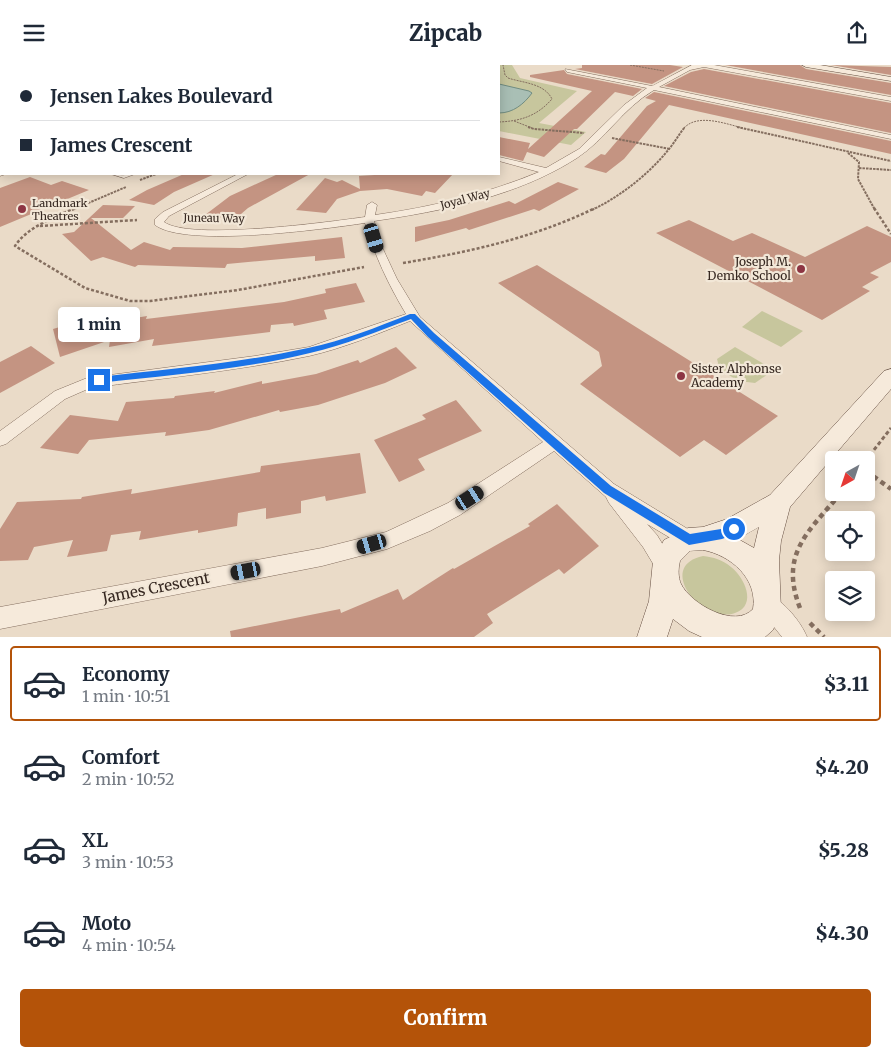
<!DOCTYPE html>
<meta charset="utf-8">
<style>
body{margin:0;font-family:Merriweather,serif;background:#f6f6f7;color:#1f2937;height:100vh;display:flex;flex-direction:column;font-size:19px;white-space:nowrap}
*{box-sizing:border-box;margin:0}
p{font-size:16px;color:#747a83}
.icon{flex:none;width:28px;height:28px;fill:none;stroke:currentColor;stroke-width:2;stroke-linecap:round;stroke-linejoin:round}
.map{position:relative;height:572px;overflow:hidden}
.side{display:flex;flex-direction:column;background:#fff;flex:1}
.side>*{flex:none}
.top-card{position:absolute;left:0px;top:0px;width:500px;height:110px;box-shadow:0 2px 12px #0003;display:grid;align-content:center;height:110px;padding:0 20px;background:#fff}
.needle{width:32px;rotate:220deg}
.controls{position:absolute;left:825px;top:386px;display:grid;gap:10px}
.controls a{display:grid;place-items:center;width:50px;height:50px;border-radius:5px;background:#fff;box-shadow:0 2px 12px #0003;font-size:25px}
.end{position:absolute;width:22px;height:22px;margin:-11px;border:6px solid #1a73e8;background:#fff;box-shadow:0 0 0 2px #fff}
.from{border-radius:50%}
.bubble{position:absolute;height:35px;border-radius:5px;background:#fff;box-shadow:0 2px 12px #0003;font-size:16px;font-weight:800;line-height:35px;text-align:center}
.car{position:absolute;width:15px;height:30px;margin:-15px -8px;border-radius:6px;box-shadow:0 0 4px 1px #0007;background:linear-gradient(#222 24%,#8ab4d8 0 40%,#222 0 76%,#8ab4d8 0 86%,#222 0)}
.top-card b{display:flex;align-items:center;gap:18px;height:48px;font-size:19px}
.top-card b+b{border-top:1px solid #e0e1e3}
.top-card i{width:12px;height:12px;background:#1f2937}
ul{padding:9px 0 0;list-style:none}
li{display:flex;align-items:center;gap:15px;height:75px;margin:0 10px 8px;padding:0 10px;border:2px solid transparent;border-radius:5px}
li div{flex:1}
li b{display:block;font-size:19px}
li em{font-style:normal;font-weight:800}
li.active{border-color:#b45309}
li>.icon{width:45px;height:45px;stroke-width:1.5}
.button{display:flex;gap:10px;margin-top:auto;padding:10px 20px}
.button a{flex:1;height:58px;border-radius:5px;background:#b45309;color:#fff;font-size:20px;font-weight:800;line-height:58px;text-align:center}
header{display:flex;justify-content:space-between;align-items:center;height:65px;padding:0 20px;background:#fff;font-size:22px;font-weight:800}
.map>svg:first-child{display:block}
</style>
<header><svg class="icon" aria-label="menu" viewBox="0 0 24 24"><path d="M4 6h16M4 12h16M4 18h16"/></svg>Zipcab<svg class="icon" aria-label="share" viewBox="0 0 24 24"><path d="M12 15V3M7 8l5-5 5 5M5 13v7h14v-7"/></svg></header>
<div class="map">
<svg width="891" height="572" viewBox="0 0 891 572">
<rect width="100%" height="100%" fill="#eadbc8"/>
<g fill="#c7c69d">
<polygon points="324,0 512,0 520,13 577,26 539,58 586,67 571,80 499,66 499,1 321,1"/>
<polygon points="762,246 803,266 781,282 742,262"/>
<polygon points="735,282 774,305 755,318 739,316 720,305 717,294"/>
<path d="M703,491C713,492 723,495 731,502C744,512 758,540 735,548C702,560 655,501 703,491Z"/>
</g>
<path fill="#a9bfb5" stroke="#708c81" d="M499,19L529,26L532,28C524,39 513,48 499,48Z"/>
<g fill="#c49482">
<polygon points="582,0 670,0 683,2 652,19 575,4 582,3"/>
<polygon points="725,0 800,0 806,4 891,18 891,30"/>
<polygon points="831,0 891,2 891,10"/>
<polygon points="704,4 891,38 891,68 664,21 691,7"/>
<polygon points="564,5 567,9 642,24 633,31 615,27 577,64 574,64 544,92 527,87 523,96 499,90 499,72 530,78 528,84 592,26 530,12 530,10"/>
<polygon points="654,27 891,76 891,89 669,40 624,94 606,108 584,102 601,89 605,90 647,41 656,36 645,33"/>
<polygon points="184,109 215,109 174,127 154,140 129,135 147,125"/>
<polygon points="278,109 310,109 248,143 234,155 205,150 230,131"/>
<polygon points="390,109 453,109 435,128 426,126 422,131 387,124 360,126 337,134 326,148 296,145 325,113 337,117 342,115 360,124 359,111"/>
<polygon points="30,112 51,120 62,116 89,125 0,162 0,123"/>
<polygon points="558,117 579,124 539,146 534,144 469,165 466,163 415,177 415,162 449,155 509,136 515,139"/>
<polygon points="103,140 135,141 123,153 91,153 131,185 144,177 170,185 173,182 242,183 342,172 345,193 315,196 315,191 227,199 225,203 138,200 135,202 103,192 91,196 62,169 74,167"/>
<polygon points="689,155 733,176 752,168 805,192 867,161 891,172 891,197 870,208 879,212 862,222 870,226 822,255 656,168"/>
<polygon points="537,200 778,351 726,390 704,375 680,392 580,319 602,301 599,287 498,218"/>
<polygon points="356,218 365,237 324,245 327,254 294,261 293,258 271,260 270,267 152,281 154,274 109,282 110,275 60,292 53,264 90,253 93,260 147,251 146,254 284,237 326,228 325,224"/>
<polygon points="31,281 55,298 0,328 0,297"/>
<polygon points="396,282 417,303 385,318 318,340 280,347 279,345 209,365 165,371 166,367 89,375 78,389 40,383 70,350 118,356 126,337 174,333 175,331 215,326 214,328 262,316 262,319 316,309 358,295 360,298"/>
<polygon points="456,335 482,366 418,394 425,405 399,417 374,375 426,354 422,350"/>
<polygon points="360,388 366,428 326,436 325,431 301,436 301,448 266,454 266,443 238,448 237,461 198,468 198,465 139,475 141,466 111,470 107,486 67,492 73,475 34,482 28,495 0,496 0,464 17,437 81,434 82,432 132,424 131,429 260,407 261,401"/>
<polygon points="557,439 599,481 564,509 559,504 487,549 493,558 474,572 231,572 230,566 340,544 341,548 398,524 403,535 453,503 454,504 530,461 528,459"/>
</g>
<g fill="none" stroke-linecap="round" stroke-linejoin="round">
<defs>
<g id="lane">
<polygon points="117,0 149,0 150,1 116,1"/>
<rect x="0" y="12" width="1" height="2"/>
<rect x="0" y="22" width="1" height="2"/>
<rect x="0" y="48" width="1" height="3"/>
<rect x="0" y="70" width="1" height="2"/>
<rect x="0" y="81" width="1" height="3"/>
<polygon points="0,109 6,109 0,111"/>
<path d="M111,109C115,109 120,111 125,110C129,110 131,109 135,109L124,113Z"/>
</g>
<g id="street">
<path d="M692,0H714L891,32V36L704,2L690,5L659,22L891,70V74L654,25C622,44 606,74 577,93C518,131 443,146 374,156L383,184L397,214L420,252L614,419L696,469L699,475L696,481L689,484L647,459L657,470L675,500L672,507L665,509L658,507L643,482L609,438L606,432L554,386L460,450L430,466L387,484L322,501L0,564V542L322,483L386,467L448,438L543,377L410,256C377,269 344,283 309,291C237,306 163,313 90,323L65,334L6,379L0,381V366L55,326L87,313L255,291L309,282L406,249C388,219 375,191 365,158C324,164 186,183 155,160V154L163,147L238,109H248L169,151L164,157C190,176 329,157 365,152L367,140L372,137L377,140L375,150C432,142 486,129 539,107L499,96V92L546,103L579,84L624,40L647,23L567,7L565,4L652,21Z"/>
<path d="M769,530C784,536 801,557 807,572H782L762,547L759,540L762,533Z"/>
</g>
<g id="secondary">
<polygon points="802,0 820,0 891,12 891,16 806,2"/>
<path d="M891,304V324L790,442L781,476L779,495L781,546L773,565L765,572H702L689,566L673,554L667,572H637L649,536L653,496L664,475L688,463L703,462L727,454L770,430L884,306ZM759,462L754,483L738,474ZM703,485C731,490 758,514 753,544C735,564 691,539 681,519C678,512 678,504 680,496L690,486Z"/>
</g>
</defs>
<use href="#lane" stroke="#846e5f" stroke-width="1"/>
<use href="#street" stroke="#846e5f" stroke-width="1"/>
<use href="#secondary" stroke="#664f42" stroke-width="1"/>
<g stroke="#846e5f" stroke-width="1" stroke-dasharray="2 1" stroke-linecap="butt">
<polyline points="630,0 664,6"/>
<polyline points="514,56 532,63"/>
<path d="M499,57C521,56 537,51 552,34C544,18 523,18 508,13L505,10L503,0"/>
<path d="M684,63C698,48 726,59 743,63"/>
</g>
<g stroke="#846e5f" stroke-width="2" stroke-dasharray="2.5 1" stroke-linecap="butt">
<polyline points="528,62 534,64 584,68"/>
<polyline points="737,62 891,96"/>
<polyline points="612,73 670,84"/>
<polyline points="848,88 859,97 858,114 875,145"/>
<polyline points="859,103 891,105"/>
<polyline points="140,115 156,109"/>
<polyline points="72,145 126,122"/>
<path d="M592,145C621,131 649,109 669,84C675,77 679,69 685,62"/>
</g>
<g stroke="#846e5f" stroke-width="2.5" stroke-dasharray="3 2" stroke-linecap="butt">
<path d="M75,143C55,152 27,162 15,181L85,223L130,236H150L238,225L364,202"/>
<polyline points="874,143 891,169"/>
<polyline points="40,161 137,155"/>
<path d="M403,198C469,187 534,173 595,143"/>
</g>
<polyline stroke="#846e5f" stroke-width="3" stroke-dasharray="4 2.5" stroke-linecap="butt" points="870,390 891,363"/>
<g stroke="#846e5f" stroke-width="4.5" stroke-dasharray="5 4" stroke-linecap="butt">
<polyline points="866,395 871,389"/>
<polyline points="866,406 891,424"/>
<path d="M800,543C779,489 808,467 841,428"/>
<polyline points="810,558 824,572"/>
</g>
<use href="#lane" fill="#f6eadb" fill-rule="evenodd"/>
<use href="#street" fill="#f6eadb" fill-rule="evenodd"/>
<use href="#secondary" fill="#f6eadb" fill-rule="evenodd"/>
</g>
<path fill="#1a73e8" d="M410,249H415L434,268L611,421L690,469L721,464L734,459L738,460L740,464L738,468L722,474L689,480L604,428L428,272L411,254C378,266 345,280 310,288C241,305 169,310 99,318L95,315L99,312C169,304 240,298 308,283C343,276 377,262 410,249Z"/>
<g fill="#8d3543" stroke="#f2e7d7" stroke-width="2">
<circle cx="22" cy="144" r="5"/>
<circle cx="801" cy="204" r="5"/>
<circle cx="681" cy="311" r="5"/>
</g>
<g text-anchor="middle" stroke-width="4.5" stroke-linejoin="round" paint-order="stroke">
<g font-size="11" fill="#362821" stroke="#f2e7d7">
<text transform="translate(465 134) rotate(-15)" y="4">Joyal Way</text>
<text transform="translate(214 153) rotate(1)" y="4">Juneau Way</text>
</g>
<g font-size="11" fill="#362821" stroke="#f2e7d7" text-anchor="start">
<text x="32" y="142">Landmark<tspan x="32" dy="13">Theatres</tspan></text>
</g>
<g font-size="12" fill="#362821" stroke="#f2e7d7" text-anchor="end">
<text x="791" y="201">Joseph M.<tspan x="791" dy="14">Demko School</tspan></text>
<text x="691" y="308" text-anchor="start">Sister Alphonse<tspan x="691" dy="14">Academy</tspan></text>
</g>
<g font-size="15" fill="#362821" stroke="#f2e7d7">
<text transform="translate(156 523) rotate(-11)" y="5">James Crescent</text>
</g>
</g>
</svg>
<div class="controls">
<a><svg class="needle" viewBox="-14 -14 28 28"><path d="M0-13l5 13h-10z" fill="#e53935"/><path d="M0 13l5-13h-10z" fill="#747a83"/></svg></a>
<a><svg class="icon" aria-label="locate" viewBox="0 0 24 24"><circle cx="12" cy="12" r="6"/><path d="M12 2v4M12 18v4M2 12h4M18 12h4"/></svg></a>
<a><svg class="icon" aria-label="layers" viewBox="0 0 24 24"><path d="M12 4l9 5-9 5-9-5zM3 14l9 5 9-5"/></svg></a>
</div>
<i class="end from" style="left:734px;top:464px"></i>
<i class="end" style="left:99px;top:315px"></i>
<div class="bubble" style="left:58px;top:242px;width:82px">1 min</div>
<i class="car" style="left:374px;top:173px;rotate:163deg"></i>
<i class="car" style="left:470px;top:433px;rotate:57deg"></i>
<i class="car" style="left:372px;top:479px;rotate:254deg"></i>
<i class="car" style="left:246px;top:506px;rotate:259deg"></i>
<div class="top-card">
<b><i class="from"></i>Jensen Lakes Boulevard</b>
<b><i></i>James Crescent</b>
</div>
</div>
<section class="side">
<ul>
<li class="active"><svg class="icon" aria-label="car" viewBox="0 0 24 24"><path d="M5 17H2v-5l4-1 3-4h7l3 4 3 1v5h-3M9 17h6M6 11h13"/><circle cx="7" cy="17" r="2"/><circle cx="17" cy="17" r="2"/></svg><div><b>Economy</b><p>1 min · 10:51</p></div><em>$3.11</em></li>
<li><svg class="icon" aria-label="car" viewBox="0 0 24 24"><path d="M5 17H2v-5l4-1 3-4h7l3 4 3 1v5h-3M9 17h6M6 11h13"/><circle cx="7" cy="17" r="2"/><circle cx="17" cy="17" r="2"/></svg><div><b>Comfort</b><p>2 min · 10:52</p></div><em>$4.20</em></li>
<li><svg class="icon" aria-label="car" viewBox="0 0 24 24"><path d="M5 17H2v-5l4-1 3-4h7l3 4 3 1v5h-3M9 17h6M6 11h13"/><circle cx="7" cy="17" r="2"/><circle cx="17" cy="17" r="2"/></svg><div><b>XL</b><p>3 min · 10:53</p></div><em>$5.28</em></li>
<li><svg class="icon" aria-label="car" viewBox="0 0 24 24"><path d="M5 17H2v-5l4-1 3-4h7l3 4 3 1v5h-3M9 17h6M6 11h13"/><circle cx="7" cy="17" r="2"/><circle cx="17" cy="17" r="2"/></svg><div><b>Moto</b><p>4 min · 10:54</p></div><em>$4.30</em></li>
</ul>
<div class="button"><a>Confirm</a></div>
</section>
